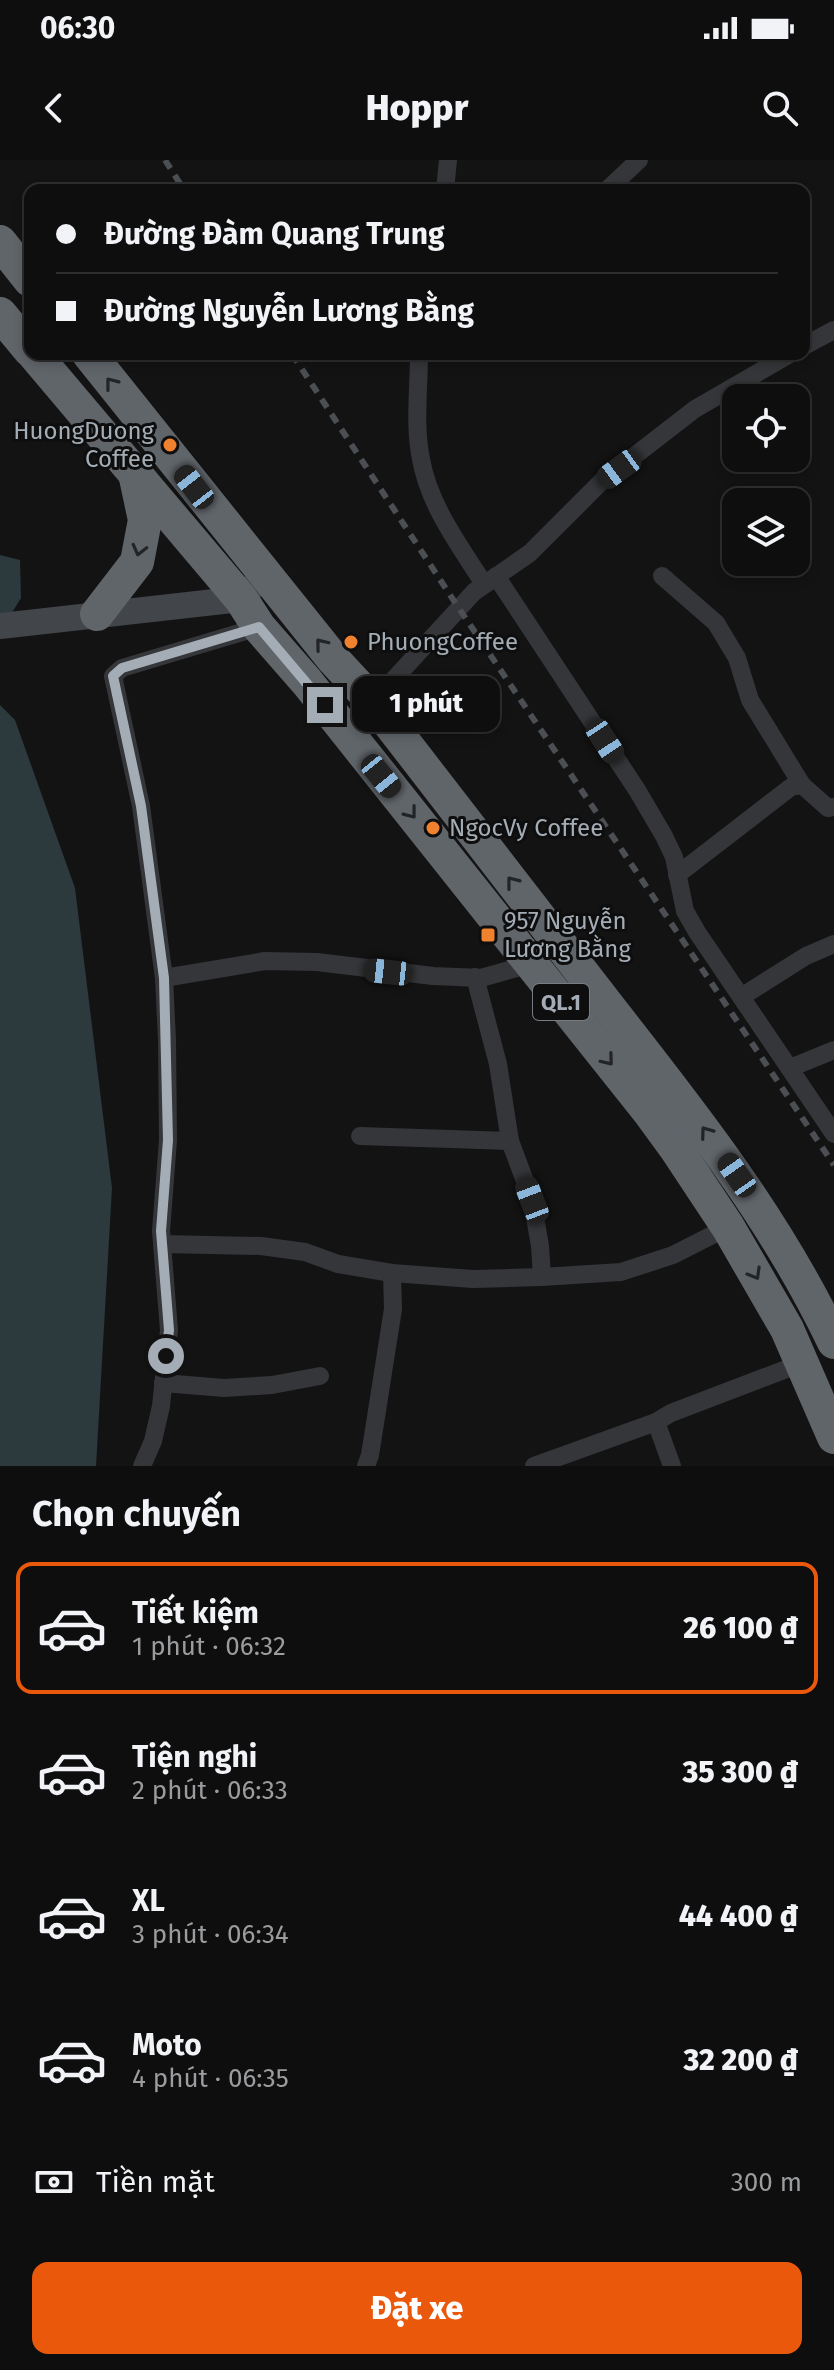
<!DOCTYPE html>
<html lang="vi">
<meta charset="utf-8">
<style>
body{margin:0;font-family:"Fira Sans",sans-serif;background:#171718;color:#f1f3f6;height:100vh;display:flex;flex-direction:column;font-size:30px;white-space:nowrap}
*{box-sizing:border-box;margin:0}
p{font-size:26px;color:#9b9c9e}
.icon{flex:none;width:44px;height:44px;fill:none;stroke:currentColor;stroke-width:2;stroke-linecap:round;stroke-linejoin:round}
.map{position:relative;height:1306px;overflow:hidden}
.details{display:flex;flex-direction:column;background:#0e0e0f;flex:1}
.details>*{flex:none}
.banner{position:absolute;left:24px;top:24px;width:786px;height:176px;border-radius:16px;box-shadow:0 4px 12px #0003,0 0 0 2px #2e2e2f;display:grid;align-content:center;height:176px;padding:0 32px;background:#0e0e0f}
.tools{position:absolute;left:722px;top:224px;display:grid;gap:16px}
.tools a{display:grid;place-items:center;width:88px;height:88px;border-radius:16px;background:#0e0e0f;box-shadow:0 4px 12px #0003,0 0 0 2px #2e2e2f;font-size:40px}
.end{position:absolute;width:36px;height:36px;margin:-18px;border:10px solid #a4adb5;background:#111;box-shadow:0 0 0 4px #111}
.from{border-radius:50%}
.bubble{position:absolute;height:56px;border-radius:16px;background:#0e0e0f;box-shadow:0 4px 12px #0003,0 0 0 2px #2e2e2f;font-size:26px;font-weight:800;line-height:56px;text-align:center}
.car{position:absolute;width:24px;height:48px;margin:-24px -12px;border-radius:10px;box-shadow:0 0 6px 2px #0007;background:linear-gradient(#222 24%,#8ab4d8 0 40%,#222 0 76%,#8ab4d8 0 86%,#222 0)}
.banner b{display:flex;align-items:center;gap:28px;height:76px;font-size:30px}
.banner b+b{border-top:2px solid #2e2e2f}
.banner i{width:20px;height:20px;background:#f1f3f6}
ul{padding:0;list-style:none}
li{display:flex;align-items:center;gap:24px;height:132px;margin:0 16px 12px;padding:0 16px;border:4px solid transparent;border-radius:16px}
li div{flex:1}
li b{display:block;font-size:30px}
li em{font-style:normal;font-weight:800}
li.on{border-color:#ea580c}
li>.icon{width:72px;height:72px;stroke-width:1.5}
h2{padding:0 32px;font-size:36px;line-height:96px}
.pay{display:flex;align-items:center;gap:20px;height:88px;padding:0 32px;font-size:30px}
.pay p{margin-inline-start:auto}
.button{display:flex;gap:16px;margin-top:auto;padding:16px 32px}
.button a{flex:1;height:92px;border-radius:16px;background:#ea580c;color:#fff;font-size:32px;font-weight:800;line-height:92px;text-align:center}
.status{display:flex;justify-content:space-between;align-items:center;height:56px;padding:0 40px;background:#0e0e0f;direction:ltr}
.status svg{height:22px;fill:currentColor}
header{display:flex;justify-content:space-between;align-items:center;height:104px;padding:0 32px;background:#0e0e0f;font-size:36px;font-weight:800}
.map>svg:first-child{display:block}
</style>
<div class="status"><b>06:30</b><svg viewBox="0 0 49 12"><path d="M0 12V9h3v3zM5 12V6h3v6zM10 12V3h3v9zM15 12V0h3v12zM26 1h20v11H26zM47 4h2v5h-2z"/></svg></div>
<header><svg class="icon" aria-label="back" viewBox="0 0 24 24"><path d="M15 5l-7 7 7 7"/></svg>Hoppr<svg class="icon" aria-label="search" viewBox="0 0 24 24"><circle cx="10" cy="10" r="6"/><path d="M15 15l6 6"/></svg></header>
<div class="map">
<svg width="834" height="1306" viewBox="0 0 834 1306">
<rect width="100%" height="100%" fill="#131314"/>
<g fill="#2c393d">
<polygon points="0,395 20,400 21,438 0,472"/>
<polygon points="0,545 15,560 75,728 112,1028 96,1306 0,1306"/>
</g>
<g fill="none" stroke-linecap="round" stroke-linejoin="round">
<g stroke="#343639" stroke-width="18">
<polyline points="445,30 448,0"/>
<polyline points="607,30 639,0"/>
<polyline points="804,186 834,170"/>
<path d="M419,194C419,228 414,265 421,299C429,345 459,385 484,424"/>
<polyline points="496,416 637,630 664,676 674,697 685,751 697,772 834,974"/>
<polyline points="662,416 716,463 737,498 750,540 802,625"/>
<polyline points="373,542 474,432 530,393 602,321 695,249 790,194"/>
<polyline points="677,715 791,627 802,625 828,648 834,647"/>
<polyline points="475,817 498,904 510,981 532,1040 540,1086 542,1117"/>
<polyline points="164,818 265,801 317,802 433,816 481,818 531,804"/>
<polyline points="741,837 806,796 834,784"/>
<polyline points="790,908 834,890"/>
<polyline points="360,976 510,981"/>
<polyline points="162,1084 261,1086 305,1092 338,1104 392,1113 473,1119 542,1117 621,1112 673,1095 728,1067"/>
<polyline points="163,1223 224,1228 272,1225 320,1216"/>
<polyline points="656,1262 672,1306"/>
<polyline points="142,1306 153,1281 161,1246 169,1170 161,1071 168,980 167,880 164,818 141,646 113,516 122,508 259,467"/>
<polyline points="366,1306 370,1295 393,1149 392,1113"/>
<polyline points="534,1306 656,1262 671,1253 802,1203"/>
</g>
<polyline stroke="#424549" stroke-width="26" points="0,466 241,439 251,428"/>
<g stroke="#60656a" stroke-width="34">
<polyline points="0,82 30,120"/>
<polyline points="0,154 30,190"/>
<polyline points="34,194 241,439 259,467 307,522 650,953 677,990 728,1067 787,1169 834,1277"/>
<path d="M89,194L334,500L373,542C451,643 529,744 607,845C691,952 775,1058 834,1182"/>
<polyline points="97,454 137,402 145,360 136,318"/>
</g>
<g stroke="#4b4e52" stroke-width="6" stroke-dasharray="10 8" stroke-linecap="butt">
<polyline points="165,0 184,30"/>
<polyline points="292,194 458,447 834,1005"/>
</g>
</g>
<defs><path id="oneway-chevron" d="M-2-3.5L2.5 0L-2 3.5" fill="none" stroke-width="1.6" stroke-linecap="round" stroke-linejoin="round" transform="scale(2)"/></defs>
<g stroke="#222426">
<use href="#oneway-chevron" transform="translate(111 223) rotate(-128)"/>
<use href="#oneway-chevron" transform="translate(139 390) rotate(104)"/>
<use href="#oneway-chevron" transform="translate(321 484) rotate(-129)"/>
<use href="#oneway-chevron" transform="translate(411 653) rotate(52)"/>
<use href="#oneway-chevron" transform="translate(512 722) rotate(-128)"/>
<use href="#oneway-chevron" transform="translate(608 900) rotate(51)"/>
<use href="#oneway-chevron" transform="translate(706 972) rotate(-126)"/>
<use href="#oneway-chevron" transform="translate(755 1114) rotate(60)"/>
</g>
<g fill="none" stroke-linecap="round" stroke-linejoin="round">
<polyline stroke="#a4adb5" stroke-width="10" points="166,1196 169,1170 161,1071 168,980 164,818 141,646 113,516 122,508 259,467 325,545"/>
</g>
<g fill="#ef812f" stroke="#0e0e0f" stroke-width="3">
<circle cx="170" cy="285" r="8"/>
<circle cx="351" cy="482" r="8"/>
<circle cx="433" cy="668" r="8"/>
<rect x="480" y="767" width="16" height="16" rx="4"/>
</g>
<g text-anchor="middle" stroke-width="6" stroke-linejoin="round" paint-order="stroke">
<rect fill="#0e0e0f" stroke="#777d83" stroke-width="2" x="533" y="824" width="56" height="36" rx="6"/>
<g font-size="22" font-weight="bold" fill="#a4adb5">
<text x="561" y="850">QL.1</text>
</g>
<g font-size="24" fill="#a4adb5" stroke="#0e0e0f" text-anchor="start">
<text x="154" y="279" text-anchor="end">HuongDuong<tspan x="154" dy="28">Coffee</tspan></text>
<text x="367" y="490">PhuongCoffee</text>
<text x="449" y="676">NgocVy Coffee</text>
<text x="504" y="769">957 Nguyễn<tspan x="504" dy="28">Lương Bằng</tspan></text>
</g>
</g>
</svg>
<div class="tools">
<a><svg class="icon" aria-label="locate" viewBox="0 0 24 24"><circle cx="12" cy="12" r="6"/><path d="M12 2v4M12 18v4M2 12h4M18 12h4"/></svg></a>
<a><svg class="icon" aria-label="layers" viewBox="0 0 24 24"><path d="M12 4l9 5-9 5-9-5zM3 14l9 5 9-5"/></svg></a>
</div>
<i class="end from" style="left:166px;top:1196px"></i>
<i class="end" style="left:325px;top:545px"></i>
<div class="bubble" style="left:352px;top:516px;width:148px">1 phút</div>
<i class="car" style="left:619px;top:309px;rotate:234deg"></i>
<i class="car" style="left:194px;top:327px;rotate:322deg"></i>
<i class="car" style="left:605px;top:581px;rotate:147deg"></i>
<i class="car" style="left:381px;top:616px;rotate:141deg"></i>
<i class="car" style="left:388px;top:812px;rotate:276deg"></i>
<i class="car" style="left:737px;top:1015px;rotate:325deg"></i>
<i class="car" style="left:532px;top:1040px;rotate:339deg"></i>
<div class="banner">
<b><i class="from"></i>Đường Đàm Quang Trung</b>
<b><i></i>Đường Nguyễn Lương Bằng</b>
</div>
</div>
<section class="details">
<h2>Chọn chuyến</h2>
<ul>
<li class="on"><svg class="icon" aria-label="car" viewBox="0 0 24 24"><path d="M5 17H2v-5l4-1 3-4h7l3 4 3 1v5h-3M9 17h6M6 11h13"/><circle cx="7" cy="17" r="2"/><circle cx="17" cy="17" r="2"/></svg><div><b>Tiết kiệm</b><p>1 phút · 06:32</p></div><em>26 100 ₫</em></li>
<li><svg class="icon" aria-label="car" viewBox="0 0 24 24"><path d="M5 17H2v-5l4-1 3-4h7l3 4 3 1v5h-3M9 17h6M6 11h13"/><circle cx="7" cy="17" r="2"/><circle cx="17" cy="17" r="2"/></svg><div><b>Tiện nghi</b><p>2 phút · 06:33</p></div><em>35 300 ₫</em></li>
<li><svg class="icon" aria-label="car" viewBox="0 0 24 24"><path d="M5 17H2v-5l4-1 3-4h7l3 4 3 1v5h-3M9 17h6M6 11h13"/><circle cx="7" cy="17" r="2"/><circle cx="17" cy="17" r="2"/></svg><div><b>XL</b><p>3 phút · 06:34</p></div><em>44 400 ₫</em></li>
<li><svg class="icon" aria-label="car" viewBox="0 0 24 24"><path d="M5 17H2v-5l4-1 3-4h7l3 4 3 1v5h-3M9 17h6M6 11h13"/><circle cx="7" cy="17" r="2"/><circle cx="17" cy="17" r="2"/></svg><div><b>Moto</b><p>4 phút · 06:35</p></div><em>32 200 ₫</em></li>
</ul>
<div class="pay"><svg class="icon" aria-label="cash" viewBox="0 0 24 24"><path d="M3 7h18v10H3z"/><circle cx="12" cy="12" r="2"/></svg>Tiền mặt<p>300 m</p></div>
<div class="button"><a>Đặt xe</a></div>
</section>
